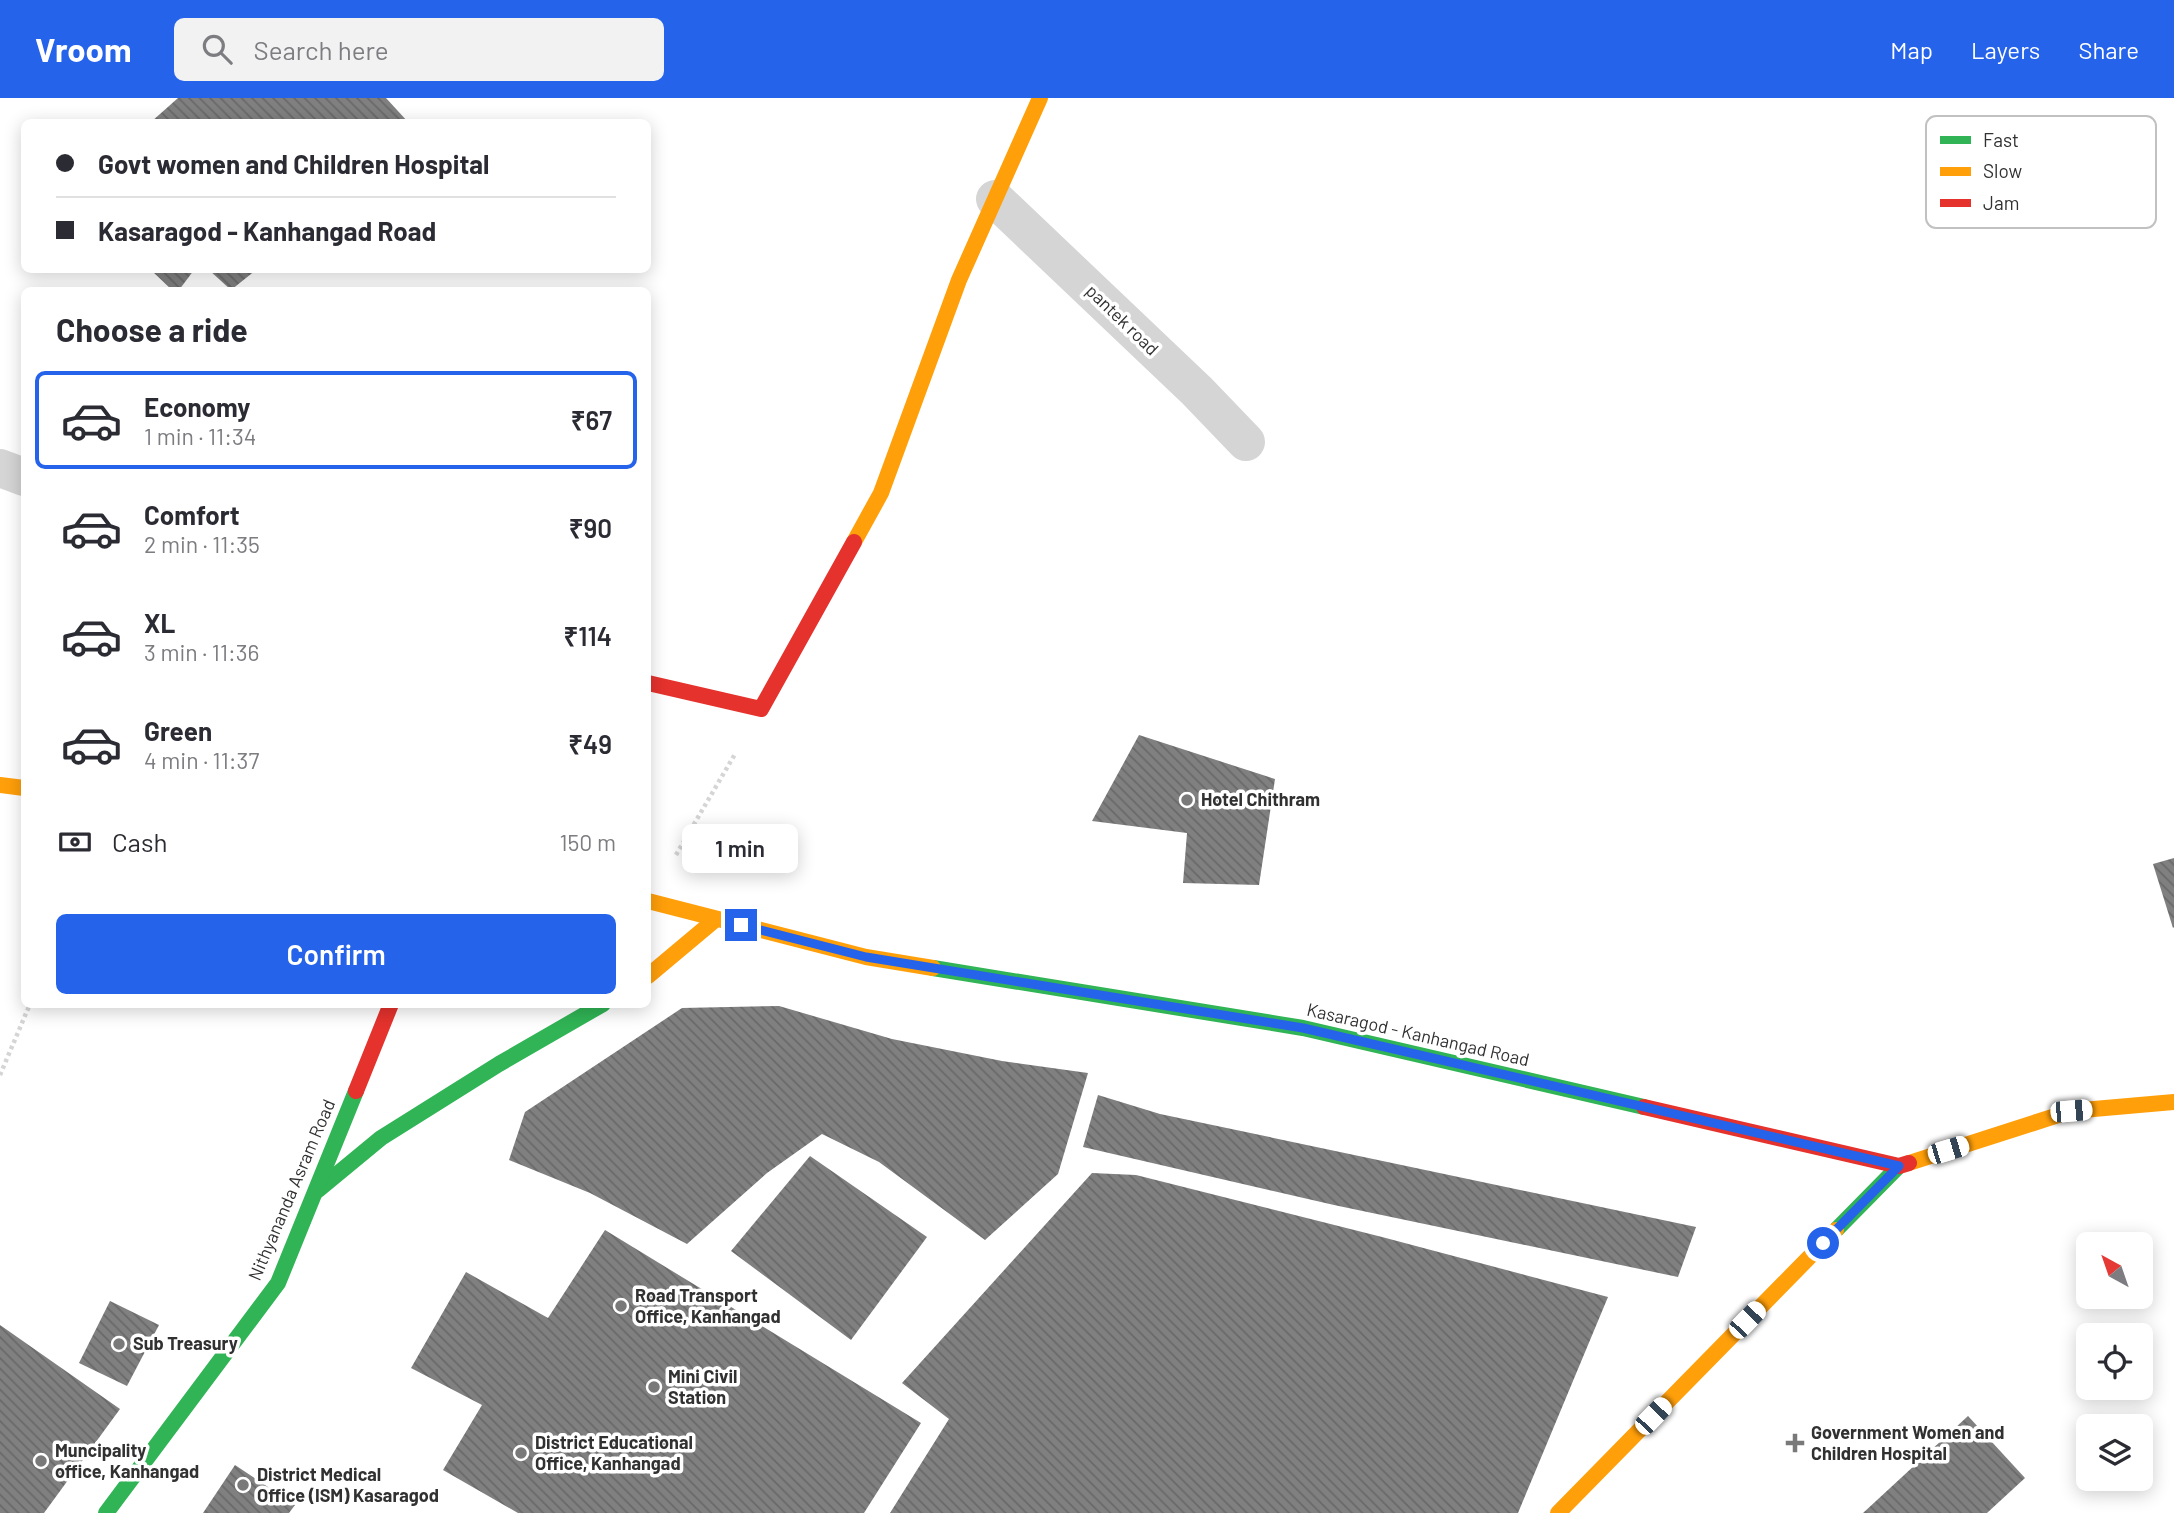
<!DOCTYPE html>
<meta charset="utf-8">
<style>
body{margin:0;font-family:Barlow,sans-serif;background:#f2f2f3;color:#2b2b33;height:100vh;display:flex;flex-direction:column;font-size:26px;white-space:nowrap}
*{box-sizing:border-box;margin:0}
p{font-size:23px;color:#7c7c81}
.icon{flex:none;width:38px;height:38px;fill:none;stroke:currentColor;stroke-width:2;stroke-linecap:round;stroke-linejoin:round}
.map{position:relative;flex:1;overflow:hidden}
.details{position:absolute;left:21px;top:189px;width:630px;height:721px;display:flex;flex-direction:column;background:#fff;border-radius:10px;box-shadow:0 4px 18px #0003}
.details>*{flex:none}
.banner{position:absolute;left:21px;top:21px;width:630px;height:154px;border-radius:10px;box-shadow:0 4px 18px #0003;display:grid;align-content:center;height:154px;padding:0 35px;background:#fff}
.needle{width:46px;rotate:320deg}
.buttons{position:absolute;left:2076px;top:1134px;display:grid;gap:14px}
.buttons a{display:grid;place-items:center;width:77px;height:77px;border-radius:10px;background:#fff;box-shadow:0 4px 18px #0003;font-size:35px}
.end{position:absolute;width:32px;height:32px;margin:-16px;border:9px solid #2563eb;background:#fff;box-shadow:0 0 0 4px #fff}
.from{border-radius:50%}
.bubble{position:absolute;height:49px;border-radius:10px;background:#fff;box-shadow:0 4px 18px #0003;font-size:23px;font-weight:600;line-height:49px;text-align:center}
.car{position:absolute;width:21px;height:42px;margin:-21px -10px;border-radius:9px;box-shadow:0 0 5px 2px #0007;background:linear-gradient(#fff 24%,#345 0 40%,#fff 0 76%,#345 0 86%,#fff 0)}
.banner b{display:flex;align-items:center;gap:24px;height:66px;font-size:26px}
.banner b+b{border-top:2px solid #e1e1e2}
.banner i{width:18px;height:18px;background:#2b2b33}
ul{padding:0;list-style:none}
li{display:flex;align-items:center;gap:21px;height:98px;margin:0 14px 10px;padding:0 21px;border:4px solid transparent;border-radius:10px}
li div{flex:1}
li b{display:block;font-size:26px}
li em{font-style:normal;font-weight:600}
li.selected{border-color:#2563eb}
li>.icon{width:63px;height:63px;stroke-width:1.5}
h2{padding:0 35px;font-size:32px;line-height:84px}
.pay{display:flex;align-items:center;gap:18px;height:77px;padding:0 35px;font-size:26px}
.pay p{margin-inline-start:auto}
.action{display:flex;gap:14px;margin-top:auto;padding:14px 35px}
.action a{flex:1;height:80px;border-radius:10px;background:#2563eb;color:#fff;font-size:28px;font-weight:600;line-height:80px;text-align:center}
header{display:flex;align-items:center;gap:42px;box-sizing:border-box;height:98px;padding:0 35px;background:#2563eb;color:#fff}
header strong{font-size:33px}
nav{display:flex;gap:38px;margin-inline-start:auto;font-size:24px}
.search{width:490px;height:63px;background:#f2f2f3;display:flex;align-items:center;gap:18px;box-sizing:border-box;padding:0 24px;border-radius:10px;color:#7c7c81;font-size:26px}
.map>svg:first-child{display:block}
</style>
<header>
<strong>Vroom</strong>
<div class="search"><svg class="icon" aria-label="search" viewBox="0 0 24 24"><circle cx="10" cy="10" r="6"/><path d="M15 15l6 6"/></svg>Search here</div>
<nav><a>Map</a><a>Layers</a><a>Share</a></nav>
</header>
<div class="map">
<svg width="2174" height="1415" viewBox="0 0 2174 1415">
<defs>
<pattern id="building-back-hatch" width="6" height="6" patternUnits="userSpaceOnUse" patternTransform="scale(1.75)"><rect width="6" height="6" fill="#808080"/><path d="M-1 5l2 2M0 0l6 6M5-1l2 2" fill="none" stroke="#696969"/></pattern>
</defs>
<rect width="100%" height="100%" fill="#fff"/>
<g fill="url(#building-back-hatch)">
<polygon points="178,0 386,0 408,24 151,24"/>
<polygon points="151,172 194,172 179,192 172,192"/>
<polygon points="209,172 256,172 231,192"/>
<polygon points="1139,637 1275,681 1259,787 1183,785 1187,735 1092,723"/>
<polygon points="2174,760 2174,829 2173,830 2153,766"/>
<polygon points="779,908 892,941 1002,963 1088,975 1058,1076 985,1142 879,1064 822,1036 767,1075 687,1146 590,1095 509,1062 525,1014 682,910"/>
<polygon points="1098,997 1160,1016 1696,1129 1678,1179 1334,1107 1083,1049"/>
<polygon points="810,1058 927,1139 851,1242 731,1153"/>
<polygon points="1092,1075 1136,1077 1382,1139 1608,1199 1518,1415 890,1415 949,1321 902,1285"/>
<polygon points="605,1132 921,1325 864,1415 518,1415 443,1372 482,1307 411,1270 466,1174 548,1220"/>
<polygon points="110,1203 159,1227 127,1288 79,1265"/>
<polygon points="0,1227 120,1311 44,1415 0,1415"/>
<polygon points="1968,1318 2025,1380 1987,1415 1863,1415"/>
<polygon points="235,1367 295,1407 289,1415 203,1415"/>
</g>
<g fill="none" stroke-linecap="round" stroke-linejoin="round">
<g stroke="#d5d5d5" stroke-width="4.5" stroke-dasharray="3.5 3.5" stroke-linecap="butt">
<polyline points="676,757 735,656"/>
<polyline points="0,977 30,906"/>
</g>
<g stroke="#d5d5d5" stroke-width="38">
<polyline points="995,101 1197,293 1246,344"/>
<polyline points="0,370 24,379"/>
</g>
<g stroke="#30b455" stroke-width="16">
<polyline points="933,870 1303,930 1644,1009"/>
<polyline points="318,1092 381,1040 499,966 603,906"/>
<polyline points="1836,1132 1899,1068"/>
<polyline points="106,1415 278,1185 356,993"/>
</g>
<g stroke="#ff9f0a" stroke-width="16">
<polyline points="854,444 881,395 959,182 1040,0"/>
<polyline points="0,687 24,690"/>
<polyline points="648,803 866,859 933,870"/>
<polyline points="648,878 716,821"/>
<polyline points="1909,1065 2071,1013 2174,1004"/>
<polyline points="1558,1415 1836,1132"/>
</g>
<g stroke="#e5322d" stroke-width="16">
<polyline points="648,585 761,611 854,444"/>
<polyline points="356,993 391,906"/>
<polyline points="1644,1009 1899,1068 1909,1065"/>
</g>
</g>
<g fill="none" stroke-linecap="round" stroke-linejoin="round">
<polyline stroke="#2563eb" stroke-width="9" points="741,827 866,859 1303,930 1899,1068 1823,1145"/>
</g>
<g fill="#797979" stroke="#fff" stroke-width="2.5">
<circle cx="1187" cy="702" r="7"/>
<circle cx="621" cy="1208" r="7"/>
<circle cx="119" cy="1246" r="7"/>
<circle cx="654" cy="1289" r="7"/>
<path d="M1791.5 1334.5h7v7h7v7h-7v7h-7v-7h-7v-7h7z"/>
<circle cx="521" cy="1355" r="7"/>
<circle cx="41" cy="1363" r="7"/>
<circle cx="243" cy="1387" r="7"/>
</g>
<g text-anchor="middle" stroke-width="7" stroke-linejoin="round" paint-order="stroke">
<g font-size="18" fill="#313131" stroke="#fff">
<text transform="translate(1122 222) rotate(44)" y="6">pantek road</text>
<text transform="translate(1418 937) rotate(13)" y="6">Kasaragod - Kanhangad Road</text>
<text transform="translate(292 1092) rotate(-67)" y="6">Nithyananda Asram Road</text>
</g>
<g font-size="18" font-weight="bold" fill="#313131" stroke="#fff" text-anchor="start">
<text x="1201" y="708">Hotel Chithram</text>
<text x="635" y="1204">Road Transport<tspan x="635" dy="21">Office, Kanhangad</tspan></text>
<text x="133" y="1252">Sub Treasury</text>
<text x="668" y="1285">Mini Civil<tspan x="668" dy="21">Station</tspan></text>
<text x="1811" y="1341">Government Women and<tspan x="1811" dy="21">Children Hospital</tspan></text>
<text x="535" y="1351">District Educational<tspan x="535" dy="21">Office, Kanhangad</tspan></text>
<text x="55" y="1359">Muncipality<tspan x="55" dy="21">office, Kanhangad</tspan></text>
<text x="257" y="1383">District Medical<tspan x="257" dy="21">Office (ISM) Kasaragod</tspan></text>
</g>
</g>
<rect x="1926" y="18" width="230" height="112" rx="10" fill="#fff" stroke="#c1c1c1" stroke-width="2"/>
<rect x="1940" y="38" width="31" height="8" fill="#30b455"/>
<rect x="1940" y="69" width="31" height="9" fill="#ff9f0a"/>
<rect x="1940" y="101" width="31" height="8" fill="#e5322d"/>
<g font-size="19" fill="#313131">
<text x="1983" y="49">Fast</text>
<text x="1983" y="80">Slow</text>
<text x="1983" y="112">Jam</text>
</g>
</svg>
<div class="buttons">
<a><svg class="needle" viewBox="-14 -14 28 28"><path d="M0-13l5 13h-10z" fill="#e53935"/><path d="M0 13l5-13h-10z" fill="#7c7c81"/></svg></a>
<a><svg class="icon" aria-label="locate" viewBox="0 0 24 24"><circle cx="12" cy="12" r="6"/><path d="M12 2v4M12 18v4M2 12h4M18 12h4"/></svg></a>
<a><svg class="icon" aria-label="layers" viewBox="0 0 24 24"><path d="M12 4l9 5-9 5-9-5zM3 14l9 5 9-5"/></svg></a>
</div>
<i class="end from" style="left:1823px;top:1145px"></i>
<i class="end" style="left:741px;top:827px"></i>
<div class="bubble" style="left:682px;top:726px;width:116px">1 min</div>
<i class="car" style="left:2071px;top:1013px;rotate:85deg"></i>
<i class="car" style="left:1948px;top:1052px;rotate:73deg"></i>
<i class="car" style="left:1747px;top:1222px;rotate:44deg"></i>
<i class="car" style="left:1653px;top:1318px;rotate:44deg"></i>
<div class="banner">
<b><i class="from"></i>Govt women and Children Hospital</b>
<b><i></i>Kasaragod - Kanhangad Road</b>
</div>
<section class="details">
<h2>Choose a ride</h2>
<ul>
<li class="selected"><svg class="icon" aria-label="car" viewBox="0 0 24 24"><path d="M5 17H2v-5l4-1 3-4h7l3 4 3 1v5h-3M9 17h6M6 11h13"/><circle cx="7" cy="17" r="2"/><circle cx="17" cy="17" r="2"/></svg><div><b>Economy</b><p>1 min · 11:34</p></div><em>₹67</em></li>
<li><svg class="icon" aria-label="car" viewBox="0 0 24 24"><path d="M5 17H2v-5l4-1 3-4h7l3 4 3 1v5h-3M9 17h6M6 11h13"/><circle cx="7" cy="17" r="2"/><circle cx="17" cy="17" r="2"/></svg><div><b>Comfort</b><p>2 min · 11:35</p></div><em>₹90</em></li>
<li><svg class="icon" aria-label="car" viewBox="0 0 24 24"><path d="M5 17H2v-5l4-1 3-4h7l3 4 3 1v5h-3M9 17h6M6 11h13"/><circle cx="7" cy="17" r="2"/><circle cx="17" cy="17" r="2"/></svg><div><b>XL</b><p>3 min · 11:36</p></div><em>₹114</em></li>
<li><svg class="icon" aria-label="car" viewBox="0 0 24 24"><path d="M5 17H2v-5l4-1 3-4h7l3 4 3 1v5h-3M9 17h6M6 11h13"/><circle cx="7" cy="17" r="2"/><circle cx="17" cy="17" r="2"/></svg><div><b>Green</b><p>4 min · 11:37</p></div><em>₹49</em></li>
</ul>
<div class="pay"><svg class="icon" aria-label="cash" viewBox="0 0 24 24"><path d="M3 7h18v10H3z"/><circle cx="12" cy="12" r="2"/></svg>Cash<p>150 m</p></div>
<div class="action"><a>Confirm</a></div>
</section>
</div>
